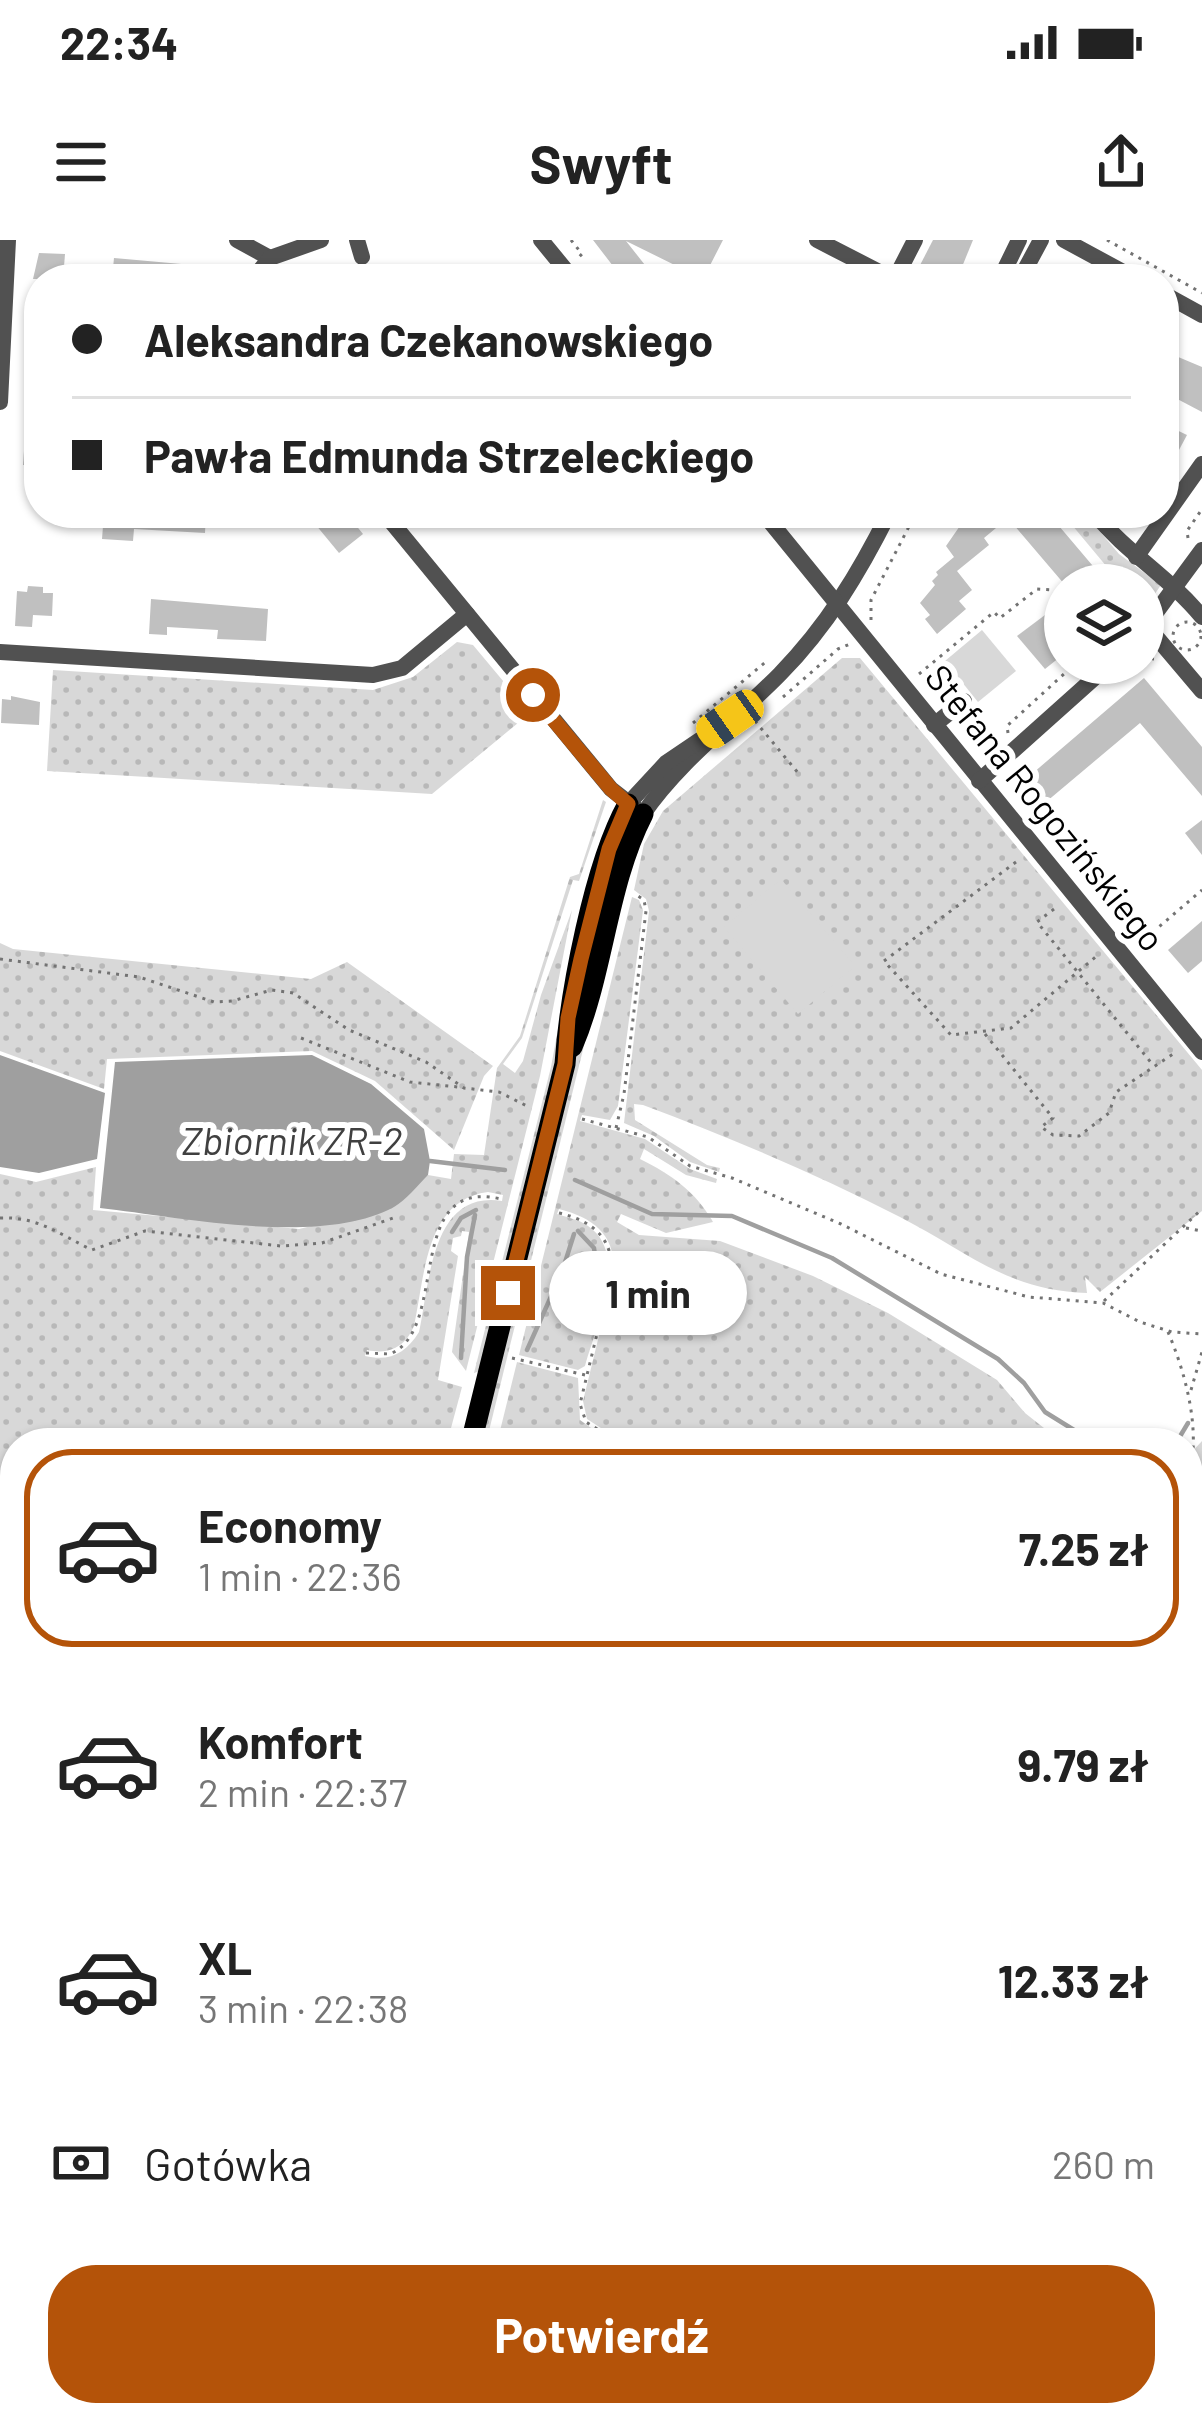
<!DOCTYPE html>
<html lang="pl">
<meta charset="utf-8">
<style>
body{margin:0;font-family:Barlow,sans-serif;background:#f2f2f2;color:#222;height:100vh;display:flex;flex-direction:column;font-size:45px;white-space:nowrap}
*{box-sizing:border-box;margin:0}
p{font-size:39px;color:#767676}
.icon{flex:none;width:66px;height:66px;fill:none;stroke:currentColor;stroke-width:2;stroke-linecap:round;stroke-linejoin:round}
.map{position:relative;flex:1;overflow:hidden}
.panel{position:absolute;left:0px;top:1188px;width:1203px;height:999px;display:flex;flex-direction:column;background:#fff;border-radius:48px 48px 0 0;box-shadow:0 3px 9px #0004}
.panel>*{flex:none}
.guide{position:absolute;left:24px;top:24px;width:1155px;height:264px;border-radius:48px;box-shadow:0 3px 9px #0004;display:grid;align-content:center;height:264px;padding:0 48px;background:#fff}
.tools{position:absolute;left:1044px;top:324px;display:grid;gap:24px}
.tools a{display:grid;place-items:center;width:120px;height:120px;border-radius:50%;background:#fff;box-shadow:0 3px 9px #0004;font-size:60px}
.end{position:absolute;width:54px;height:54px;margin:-27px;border:15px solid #b45309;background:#fff;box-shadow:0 0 0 6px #fff}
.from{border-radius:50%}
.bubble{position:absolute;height:84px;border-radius:42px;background:#fff;box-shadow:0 3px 9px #0004;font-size:39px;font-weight:700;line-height:84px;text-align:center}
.car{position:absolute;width:36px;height:72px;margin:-36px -18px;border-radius:15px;box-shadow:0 0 9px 3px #0007;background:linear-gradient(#f5c518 24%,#345 0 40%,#f5c518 0 76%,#345 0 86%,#f5c518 0)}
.guide b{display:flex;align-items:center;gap:42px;height:114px;font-size:45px}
.guide b+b{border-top:3px solid #e0e0e0}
.guide i{width:30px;height:30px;background:#222}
ul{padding:21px 0 0;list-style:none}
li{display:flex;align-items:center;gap:36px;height:198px;margin:0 24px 18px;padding:0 24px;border:6px solid transparent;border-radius:48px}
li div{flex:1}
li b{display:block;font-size:45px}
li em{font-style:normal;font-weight:700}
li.selected{border-color:#b45309}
li>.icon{width:108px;height:108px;stroke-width:1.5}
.pay{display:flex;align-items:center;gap:30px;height:132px;padding:0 48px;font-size:45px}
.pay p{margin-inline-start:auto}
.primary-button{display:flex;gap:24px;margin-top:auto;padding:24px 48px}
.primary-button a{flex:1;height:138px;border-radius:48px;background:#b45309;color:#fff;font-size:48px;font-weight:700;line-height:138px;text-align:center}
.status{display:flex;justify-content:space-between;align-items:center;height:84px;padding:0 60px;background:#fff;direction:ltr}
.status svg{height:33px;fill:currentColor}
header{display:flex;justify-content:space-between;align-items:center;height:156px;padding:0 48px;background:#fff;font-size:54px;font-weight:700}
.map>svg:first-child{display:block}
</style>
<div class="status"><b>22:34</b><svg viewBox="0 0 49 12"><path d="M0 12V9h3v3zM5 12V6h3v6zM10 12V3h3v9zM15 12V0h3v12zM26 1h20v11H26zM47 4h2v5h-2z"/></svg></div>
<header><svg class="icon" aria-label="menu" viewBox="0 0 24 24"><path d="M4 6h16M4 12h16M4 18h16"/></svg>Swyft<svg class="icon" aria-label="share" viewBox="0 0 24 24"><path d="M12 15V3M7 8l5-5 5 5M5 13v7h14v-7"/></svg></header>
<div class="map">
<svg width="1202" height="2185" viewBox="0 0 1202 2185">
<defs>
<pattern id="green-dots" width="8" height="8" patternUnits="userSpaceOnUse" patternTransform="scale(3)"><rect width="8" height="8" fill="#d8d8d8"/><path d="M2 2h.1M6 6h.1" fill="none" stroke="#b8b8b8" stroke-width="1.8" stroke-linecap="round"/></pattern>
</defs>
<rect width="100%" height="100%" fill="#fff"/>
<g fill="url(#green-dots)" fill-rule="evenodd">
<polygon points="1062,273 1084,273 1119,314 1161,345 1143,371 1143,345 1122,345"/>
<polygon points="457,402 473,405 530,473 432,554 47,531 53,430 373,450 413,437"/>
<path d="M842,418H860L1202,830V971L1100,1052L1085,1037L1087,1053C1006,1050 968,1012 900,977C817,934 731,898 643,865L634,864L635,880L707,925L720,928L719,932L690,922L654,896L624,883L649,671L646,659L634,650L644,604L663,571Z"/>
<path d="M603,560L606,562L579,641L573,640L522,798L503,824L515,833L523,821L541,755L572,670L540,836L466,1131L452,1112L469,992L462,991L461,996L453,998L451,1011L458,1016L438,1140L462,1147L447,1203H15V1626L0,1622V934L36,942L96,927L93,970L299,989L394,966L428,935L451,939L454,914L484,915L497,828L520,796L570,637L579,634ZM488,952L503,955L502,961C431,950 430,1042 419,1092C406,1113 390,1122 365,1116L367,1110C390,1115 405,1107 414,1086C425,1036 425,960 488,952Z"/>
<path d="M632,657L639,660L643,670L618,866L610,880L582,875L580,881L645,899L690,929L717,939L716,943L686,935L644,909L640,919C672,935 695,951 713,982L666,993L621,974L617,982L639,995L720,1001L813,1036L888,1073L997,1140L1025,1173L1063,1203H497L517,1122L578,1138L580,1180L601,1195L604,1190L587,1179L583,1161L614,1034C616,995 594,978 559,969L557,974C569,978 582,980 592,989C628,1019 595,1089 585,1126L578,1130L519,1115Z"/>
<polygon points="0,703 13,709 311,739 347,722 493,826 484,836 454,910 375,841 312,811 107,819 104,849 0,811"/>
<polygon points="567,740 556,825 480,1131 474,1133 551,827"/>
<polygon points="595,761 486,1203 481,1203 576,818"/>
<polygon points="1202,1201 1202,2185 595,2185 538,2172 1188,2172 1188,1216"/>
<polygon points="15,1725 15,2108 0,2107 0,1728"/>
<polygon points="15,2148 15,2172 34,2172 37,2185 0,2185 0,2152"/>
<polygon points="304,2172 496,2172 493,2175 507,2185 363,2185"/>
</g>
<g fill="#d8d8d8">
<polygon points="982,390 1016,431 978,462 945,421"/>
<polygon points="781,639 855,726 798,774 724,687"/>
</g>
<g fill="#9f9f9f">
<polygon points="0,815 105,853 97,919 39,933 0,927"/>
<path d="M312,815L371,844L424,889L430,921L428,935C418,945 406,960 394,967C320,1007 181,977 100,968L115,822Z"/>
</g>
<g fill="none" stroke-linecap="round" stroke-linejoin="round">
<g stroke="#9f9f9f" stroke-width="4.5">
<polyline points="430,921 505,930"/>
<polyline points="575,940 652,974 732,976 832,1018 998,1119 1024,1143 1045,1172 1095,1203"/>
<polyline points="578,991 594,1008 597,1030"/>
<polyline points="452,992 461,978 476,970"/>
<polyline points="527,1110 562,1032 574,994"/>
<polyline points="461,1118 467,1017 475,975"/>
<polyline points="1176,1203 1188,1183"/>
<polyline points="0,2142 15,2141"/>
<polyline points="174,2172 215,2185"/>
</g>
</g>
<g fill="#c0c0c0">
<polygon points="593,0 723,0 703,39 626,1 656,39 623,39"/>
<polygon points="933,0 973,0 957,39 933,39 917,31"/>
<polygon points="39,13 65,14 63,39 33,39"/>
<polygon points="114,18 215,27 214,39 112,39"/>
<polygon points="1164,111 1202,127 1202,172 1164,152"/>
<polygon points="28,154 39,154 39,226 23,225"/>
<polygon points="1164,184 1187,195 1164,238"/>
<polygon points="104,273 206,273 205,293 134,289 133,301 102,299"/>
<polygon points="306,273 346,273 363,294 339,313"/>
<polygon points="958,273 1048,273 1109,345 1065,345 1008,278 984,298 989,305 957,331 972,350 959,361 966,369 937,394 925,379 930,375 920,363 935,345 932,341 938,335 936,332 954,317 946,306 964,280"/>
<polygon points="28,346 43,347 43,353 53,353 52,376 33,375 32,387 15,386 17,351 27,352"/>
<polygon points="151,359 268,369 266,401 217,399 218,390 167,387 167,395 149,394"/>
<polygon points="1065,360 1065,413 1045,429 1017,396"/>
<polygon points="1144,438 1202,507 1202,556 1140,483 1046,562 1026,539"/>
<polygon points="11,456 40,462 39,485 1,483 2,459 11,460"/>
<polygon points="1202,580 1202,615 1185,593"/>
<polygon points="1202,681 1202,721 1188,733 1168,710"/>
</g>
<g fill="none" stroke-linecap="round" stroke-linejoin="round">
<g stroke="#737373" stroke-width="3" stroke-dasharray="3 6" stroke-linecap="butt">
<polyline points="571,0 582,14 579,17"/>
<polyline points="1107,0 1202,53"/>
<polyline points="1188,298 1187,291 1202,269"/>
<polyline points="871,380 871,360 916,273"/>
<circle cx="1187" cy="396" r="14"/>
<polyline points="1143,418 1154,419"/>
<polyline points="919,434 994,372 1000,378 1037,349 1053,350 1065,364"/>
<polyline points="783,457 838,409 850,404"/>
<polyline points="755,481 799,534"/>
<polyline points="693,483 768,420"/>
<polyline points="1008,493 1007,486 1076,423"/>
<polyline points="1016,622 884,721 951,795 1011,788 1099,714"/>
<polyline points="1054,669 1037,682 1153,825"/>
<polyline points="1139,704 1202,650"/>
<polyline points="0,719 139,737 214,762 232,761 272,750 293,753 349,790 426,822 464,848 499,852 527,866"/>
<polyline points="985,794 1053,878 1041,887 1053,895 1079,896 1109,873 1116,852 1173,814"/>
<polyline points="301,798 410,842 458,847"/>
<polyline points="582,879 648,897 690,926 732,938 841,984 941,1034 1029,1057 1103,1063 1140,1082 1172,1092 1202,1094"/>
<polyline points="616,888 624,854 646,671 644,660 635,654"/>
<path d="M559,973C593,981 615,999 611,1036L580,1164L586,1182L602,1192"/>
<path d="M0,978C37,976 61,995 92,1010L145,991L281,1006L322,1003L396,977"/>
<polyline points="1186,988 1202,991"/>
<polyline points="1104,1061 1202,969"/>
<path d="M1168,1092C1186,1134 1202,1194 1188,1237"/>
<path d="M366,1113L390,1114C451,1089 402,936 501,959"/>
<polyline points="512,1118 585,1135"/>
<polyline points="1191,1150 1202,1112"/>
<polyline points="0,1722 15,1720"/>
</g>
<g stroke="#515151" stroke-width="16">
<polyline points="237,0 270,18"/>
<polyline points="357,0 362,17"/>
<polyline points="541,0 573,39"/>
<polyline points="817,0 893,39"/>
<polyline points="1064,0 1136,39"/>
<polyline points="253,39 270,18 321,0"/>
<polyline points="895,39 915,0"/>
<polyline points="1000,39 1019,0"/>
<polyline points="1020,39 1041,0"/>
<polyline points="1164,54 1202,75"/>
<polyline points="0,162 8,0"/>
<path d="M384,273L611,549L643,574C680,520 735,480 780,434C827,386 859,333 889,273"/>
<polyline points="763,273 1202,812"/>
<path d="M1094,273C1128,314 1168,336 1202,377"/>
<polyline points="1136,317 1202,224"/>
<polyline points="1147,386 1202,451"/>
<polyline points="1143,390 1202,310"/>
<polyline points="0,412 373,435 402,428 467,374"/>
<polyline points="934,485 964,461"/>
<polyline points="979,541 1111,423"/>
<polyline points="628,564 666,523 700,500"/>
</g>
<g stroke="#000" stroke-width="21">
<path d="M572,807C604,732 606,646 643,574"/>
<path d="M471,1203L565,824C570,753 594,625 628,564"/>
<polyline points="0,1654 15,1657"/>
<polyline points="0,1687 15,1687"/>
</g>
</g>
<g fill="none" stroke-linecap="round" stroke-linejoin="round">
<polyline stroke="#b45309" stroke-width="15" points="508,1053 565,824 568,778 581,719 609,609 628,564 611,549 533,455"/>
</g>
<g text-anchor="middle" stroke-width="12" stroke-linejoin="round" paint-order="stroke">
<g font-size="36" fill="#000" stroke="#fff">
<text transform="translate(1045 568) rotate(51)" y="13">Stefana Rogozińskiego</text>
</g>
<g font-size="39" font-style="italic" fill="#404040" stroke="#fff">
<text x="292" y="915">Zbiornik ZR-2</text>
</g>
</g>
</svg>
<div class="tools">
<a><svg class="icon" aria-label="layers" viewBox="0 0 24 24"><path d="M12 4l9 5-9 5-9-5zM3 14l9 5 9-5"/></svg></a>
</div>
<i class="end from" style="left:533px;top:455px"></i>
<i class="end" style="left:508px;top:1053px"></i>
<div class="bubble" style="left:549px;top:1011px;width:198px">1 min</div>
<i class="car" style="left:730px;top:479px;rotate:235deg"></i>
<div class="guide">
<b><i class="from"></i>Aleksandra Czekanowskiego</b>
<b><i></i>Pawła Edmunda Strzeleckiego</b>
</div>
<section class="panel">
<ul>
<li class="selected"><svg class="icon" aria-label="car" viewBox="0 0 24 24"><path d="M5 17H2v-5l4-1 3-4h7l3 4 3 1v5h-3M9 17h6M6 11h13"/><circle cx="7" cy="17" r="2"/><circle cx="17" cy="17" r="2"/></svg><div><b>Economy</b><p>1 min · 22:36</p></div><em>7.25 zł</em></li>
<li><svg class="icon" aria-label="car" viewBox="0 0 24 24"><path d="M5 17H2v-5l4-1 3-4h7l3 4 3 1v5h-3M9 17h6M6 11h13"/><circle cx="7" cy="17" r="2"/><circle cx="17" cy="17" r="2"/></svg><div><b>Komfort</b><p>2 min · 22:37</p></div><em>9.79 zł</em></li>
<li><svg class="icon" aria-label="car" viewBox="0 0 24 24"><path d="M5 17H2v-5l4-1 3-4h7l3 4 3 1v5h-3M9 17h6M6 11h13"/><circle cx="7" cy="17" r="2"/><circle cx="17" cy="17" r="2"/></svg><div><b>XL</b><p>3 min · 22:38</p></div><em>12.33 zł</em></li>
</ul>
<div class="pay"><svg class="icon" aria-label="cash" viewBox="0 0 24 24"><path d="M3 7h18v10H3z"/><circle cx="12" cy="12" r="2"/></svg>Gotówka<p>260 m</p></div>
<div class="primary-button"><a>Potwierdź</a></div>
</section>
</div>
